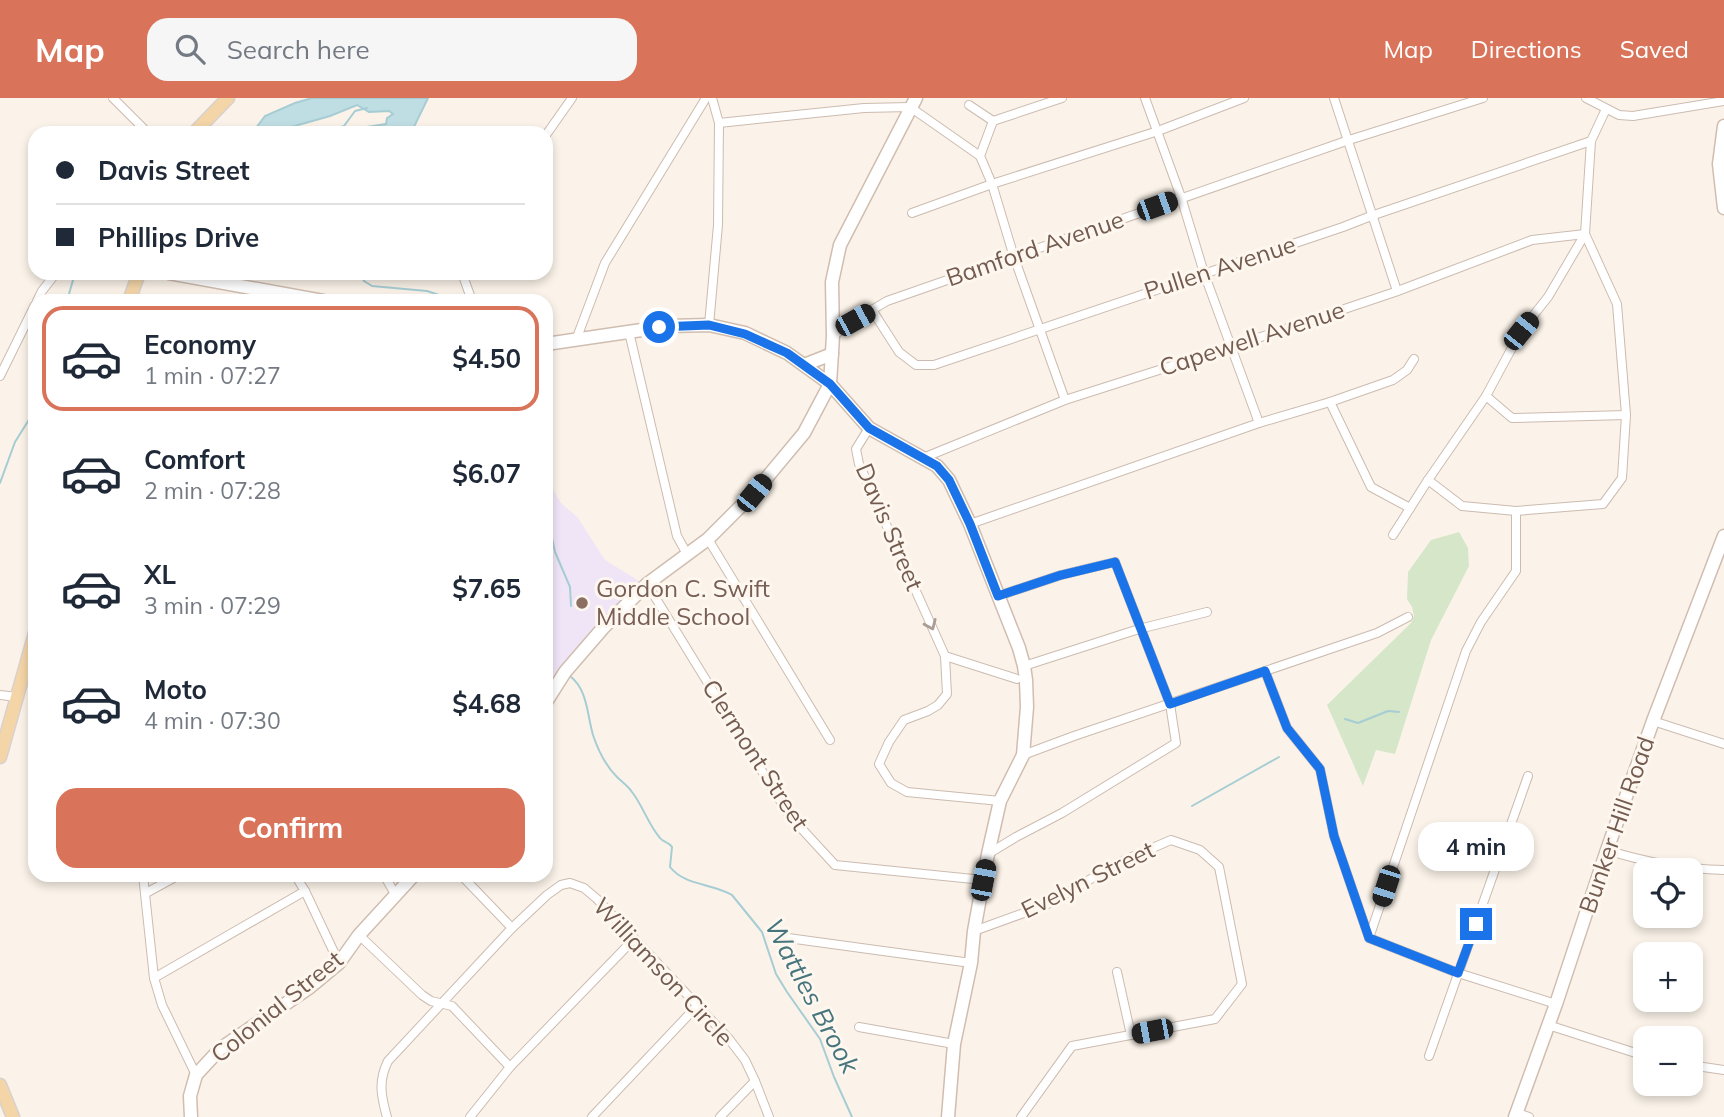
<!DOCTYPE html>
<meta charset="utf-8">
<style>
body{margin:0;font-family:Mulish,sans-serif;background:#f6f6f7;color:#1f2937;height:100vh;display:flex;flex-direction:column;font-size:26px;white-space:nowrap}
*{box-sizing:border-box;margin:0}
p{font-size:23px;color:#747a83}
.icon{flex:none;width:38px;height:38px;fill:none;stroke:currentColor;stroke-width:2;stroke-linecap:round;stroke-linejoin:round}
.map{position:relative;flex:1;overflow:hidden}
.drawer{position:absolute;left:28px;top:196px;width:525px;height:588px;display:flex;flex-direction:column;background:#fff;border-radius:21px;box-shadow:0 4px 10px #0003}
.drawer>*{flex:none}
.guide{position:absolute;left:28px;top:28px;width:525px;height:154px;border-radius:21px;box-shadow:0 4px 10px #0003;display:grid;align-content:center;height:154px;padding:0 28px;background:#fff}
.tools{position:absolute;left:1633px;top:760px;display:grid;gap:14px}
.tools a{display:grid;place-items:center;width:70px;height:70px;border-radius:14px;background:#fff;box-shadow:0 4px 10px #0003;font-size:35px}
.end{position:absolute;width:32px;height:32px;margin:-16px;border:9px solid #1a73e8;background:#fff;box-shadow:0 0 0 4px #fff}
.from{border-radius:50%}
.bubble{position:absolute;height:49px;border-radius:21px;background:#fff;box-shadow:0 4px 10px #0003;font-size:23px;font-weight:700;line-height:49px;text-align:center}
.car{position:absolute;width:21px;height:42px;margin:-21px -10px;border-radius:9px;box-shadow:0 0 5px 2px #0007;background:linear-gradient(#222 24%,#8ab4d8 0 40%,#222 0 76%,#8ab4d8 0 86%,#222 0)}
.guide b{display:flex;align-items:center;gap:24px;height:66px;font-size:26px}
.guide b+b{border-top:2px solid #e0e1e3}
.guide i{width:18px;height:18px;background:#1f2937}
ul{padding:12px 0 0;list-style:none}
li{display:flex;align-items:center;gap:21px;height:105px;margin:0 14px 10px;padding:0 14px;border:4px solid transparent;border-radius:21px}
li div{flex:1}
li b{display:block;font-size:26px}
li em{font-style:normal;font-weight:700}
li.on{border-color:#d9745a}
li>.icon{width:63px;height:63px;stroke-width:1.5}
.cta{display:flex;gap:14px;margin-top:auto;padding:14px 28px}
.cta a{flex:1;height:80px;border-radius:21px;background:#d9745a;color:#fff;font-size:28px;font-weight:700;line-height:80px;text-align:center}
header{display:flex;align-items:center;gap:42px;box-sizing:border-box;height:98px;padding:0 35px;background:#d9745a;color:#fff}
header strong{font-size:33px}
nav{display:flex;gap:38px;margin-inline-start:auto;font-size:24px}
.search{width:490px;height:63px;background:#f6f6f7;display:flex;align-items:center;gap:18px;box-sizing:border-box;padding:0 24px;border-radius:21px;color:#747a83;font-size:26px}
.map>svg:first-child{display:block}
</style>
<header>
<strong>Map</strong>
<div class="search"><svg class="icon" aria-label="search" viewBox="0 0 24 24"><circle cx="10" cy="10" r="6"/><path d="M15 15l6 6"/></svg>Search here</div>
<nav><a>Map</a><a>Directions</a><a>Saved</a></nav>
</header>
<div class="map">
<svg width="1724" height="1019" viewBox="0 0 1724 1019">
<rect width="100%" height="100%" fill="#fbf3e9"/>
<polygon fill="#f0e5f7" points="546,380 561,405 578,420 605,462 639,483 567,562 546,593"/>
<polygon fill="#d5e7c8" points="1459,434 1468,450 1469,468 1431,542 1395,656 1376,652 1363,688 1327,607 1411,525 1414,518 1412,509 1407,501 1408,474 1431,442"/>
<polygon fill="#bfdee3" stroke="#a6cdd3" stroke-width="2" points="312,0 428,0 411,35 371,35 366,32 367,29 386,26 387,20 393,16 389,13 369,14 357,7 330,18 270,35 257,35 256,30 265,18 295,5"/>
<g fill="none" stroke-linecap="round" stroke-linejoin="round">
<g stroke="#a6cdd3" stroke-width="2">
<polyline points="333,35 338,30 344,28 355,13 367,10"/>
<polyline points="360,175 364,183 372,188 427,193 439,197 441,203"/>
<polyline points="67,203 75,175"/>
<polyline points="0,385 15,344 35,312"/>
<polyline points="546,412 555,454 570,489 571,508"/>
<path d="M570,578C588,592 587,617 593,637C598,652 606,668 617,679C622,684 628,688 632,694C643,708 648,726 660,740C663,744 669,744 672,749L670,769C685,788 712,785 732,797L762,834L776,876L787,894L820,941L834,979L852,1019"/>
<polyline points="1345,621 1358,625 1388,613 1399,614"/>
<polyline points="1192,708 1279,659"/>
</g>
<defs>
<g id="street">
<polyline points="113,0 148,35"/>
<polyline points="1145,0 1181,99 1204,175 1259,325"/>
<polyline points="1334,0 1397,193"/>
<polyline points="1586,0 1619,17 1633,18 1724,3"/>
<polyline points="969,7 993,23"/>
<polyline points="993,23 980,58 992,86 1014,159 1065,302"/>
<polyline points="993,23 1062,0"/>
<polyline points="719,25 864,10 910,9 980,58"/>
<polyline points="546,37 572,0"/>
<polyline points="912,115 992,86 1158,33 1244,0"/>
<polyline points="462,175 472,203"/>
<polyline points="37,203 42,193 56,175"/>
<polyline points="872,212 899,254 916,267 934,267 1343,129 1371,118 1591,43"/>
<polyline points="709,227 718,127 719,25 712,0"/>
<polyline points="629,234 677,438 687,456"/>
<polyline points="833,238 855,222 887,203 1349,42 1483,0"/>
<polyline points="576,242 605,165 706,0"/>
<polyline points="0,278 35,207"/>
<polyline points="1486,298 1512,320 1626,317"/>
<polyline points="1330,304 1371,389 1410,410"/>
<polyline points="869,330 856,351 859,366 945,558 947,596 938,607 928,613 904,622 889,644 879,666 891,685 907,694 1000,703"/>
<polyline points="923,360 1065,302 1231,249 1395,194 1532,142 1585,136 1617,206 1626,317 1622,380 1603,406 1516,413 1462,408 1428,382"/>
<polyline points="970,426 1259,325 1330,304 1393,282 1407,272 1414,261"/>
<polyline points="1393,437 1428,382 1486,298 1521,233 1548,199 1585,136 1591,43 1606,11"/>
<polyline points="708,441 830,642"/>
<polyline points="647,486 789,717 835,767 983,782"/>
<polyline points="945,558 1017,581"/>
<polyline points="1024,568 1139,531 1207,514"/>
<polyline points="1265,573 1287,630 1320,671 1334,738 1369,840 1458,875 1556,906"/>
<polyline points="0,597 17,599"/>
<polyline points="1653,623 1724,646"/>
<polyline points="1023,657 1074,638 1377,535 1408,519"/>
<path d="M1607,752C1647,765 1682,771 1724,772"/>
<polyline points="988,756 1016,739 1062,715 1176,645 1170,606 1115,464 1061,477 998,498"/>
<polyline points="143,777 154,880 162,907 196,977"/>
<polyline points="295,777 305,793 339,865"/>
<polyline points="384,777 395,796"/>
<polyline points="461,777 512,830"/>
<polyline points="146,795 179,777"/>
<polyline points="974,833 1046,807 1120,764 1171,742 1200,752 1219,769 1242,886 1215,921 1072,948 1021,1019"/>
<polyline points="359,837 422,897 431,903 452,908 510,969"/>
<polyline points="788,840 971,865"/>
<polyline points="1369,840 1466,553 1481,524 1516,473 1516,413"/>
<polyline points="1117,874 1131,937"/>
<polyline points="154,880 305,793"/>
<polyline points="1548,927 1645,958"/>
<polyline points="859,929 954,946"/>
<polyline points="1429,958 1528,678"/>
<polyline points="1690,967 1724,972"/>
<polyline points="755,983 769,1019"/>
<polyline points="1517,1015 1529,1019"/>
<path d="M387,1019C381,998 378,983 388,963L512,830L547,797L561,787L570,785L584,790L597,801L729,941L745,962L755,983L720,1019"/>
<polyline points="470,1019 510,969 634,841"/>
<polyline points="592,1019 697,908"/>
</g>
<g id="secondary">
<polyline points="1724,28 1719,66 1724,110"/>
<polyline points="169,175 323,203"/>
<polyline points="546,246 669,228 709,227 745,235 787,255 830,286 869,330 937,368 949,382 970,426 1019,550 1024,568 1026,582 1027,609 1023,657 1000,703 988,756 974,833 971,865 954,946 948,1019"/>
<polyline points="804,267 832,256"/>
<polyline points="546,604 565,574 603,530 647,486 708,441 754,395 804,335 830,286 833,238 832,184 840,147 916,0"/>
<polyline points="191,1019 190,998 196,977 220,951 310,889 339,865 359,837 414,777"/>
<polyline points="1515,1019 1556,906 1607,752 1653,623 1724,438"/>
</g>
<g id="primary">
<polyline points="194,35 228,0"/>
<polyline points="129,203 139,175"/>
<polyline points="0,659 35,535"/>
<polyline points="0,987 13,1019"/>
</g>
</defs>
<use href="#street" stroke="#ccbbb0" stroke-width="10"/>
<use href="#secondary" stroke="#d0bdb0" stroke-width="15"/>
<use href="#primary" stroke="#d8d1ce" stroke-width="15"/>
<use href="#street" stroke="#fff" stroke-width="8"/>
<use href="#secondary" stroke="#fff" stroke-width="12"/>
<use href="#primary" stroke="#f3d5a8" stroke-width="12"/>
</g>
<defs><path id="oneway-chevron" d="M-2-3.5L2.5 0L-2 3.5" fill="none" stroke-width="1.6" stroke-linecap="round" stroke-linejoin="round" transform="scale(1.75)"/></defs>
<use stroke="#ab9d95" href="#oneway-chevron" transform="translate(931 527) rotate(66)"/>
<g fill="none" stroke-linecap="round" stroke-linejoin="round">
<polyline stroke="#1a73e8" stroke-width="9" points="659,229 709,227 745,236 787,255 830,286 869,330 937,368 949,382 970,426 998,498 1061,477 1115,464 1170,606 1265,573 1287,630 1320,671 1334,738 1369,840 1458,875 1476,826"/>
</g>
<circle fill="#8d6e63" stroke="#fdf7ef" stroke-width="2.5" cx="582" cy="505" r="7"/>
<g text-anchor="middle" stroke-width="6" stroke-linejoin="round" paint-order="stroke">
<g font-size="24" fill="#735b4f" stroke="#fdf7ef">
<text transform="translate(1035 151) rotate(-19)" y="8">Bamford Avenue</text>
<text transform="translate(1220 170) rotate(-18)" y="8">Pullen Avenue</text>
<text transform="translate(1252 241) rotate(-18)" y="8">Capewell Avenue</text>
<text transform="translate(889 429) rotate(67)" y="8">Davis Street</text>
<text transform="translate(755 657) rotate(57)" y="8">Clermont Street</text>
<text transform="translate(1617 727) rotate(-71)" y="8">Bunker Hill Road</text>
<text transform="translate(1088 782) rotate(-26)" y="8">Evelyn Street</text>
<text transform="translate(663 874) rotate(47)" y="8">Williamson Circle</text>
<text transform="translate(277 909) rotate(-39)" y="8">Colonial Street</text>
</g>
<g font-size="24" fill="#785e54" stroke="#fdf7ef" text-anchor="start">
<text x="596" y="499">Gordon C. Swift<tspan x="596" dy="28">Middle School</tspan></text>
</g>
<g font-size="26" font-style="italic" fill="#47757d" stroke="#fdf7ef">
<text transform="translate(812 898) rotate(62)" y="9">Wattles Brook</text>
</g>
</g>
</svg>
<div class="tools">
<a><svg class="icon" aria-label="locate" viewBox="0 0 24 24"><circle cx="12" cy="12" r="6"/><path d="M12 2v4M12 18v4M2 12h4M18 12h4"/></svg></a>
<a>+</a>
<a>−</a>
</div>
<i class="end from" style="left:659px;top:229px"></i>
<i class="end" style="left:1476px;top:826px"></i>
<div class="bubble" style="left:1418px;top:724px;width:116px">4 min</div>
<i class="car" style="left:1157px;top:108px;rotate:70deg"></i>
<i class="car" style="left:855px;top:222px;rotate:61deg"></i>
<i class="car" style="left:1521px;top:233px;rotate:39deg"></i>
<i class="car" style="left:754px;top:395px;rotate:39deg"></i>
<i class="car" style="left:983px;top:782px;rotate:11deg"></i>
<i class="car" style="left:1386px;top:788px;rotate:198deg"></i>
<i class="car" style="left:1152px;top:933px;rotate:259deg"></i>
<div class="guide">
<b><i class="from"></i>Davis Street</b>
<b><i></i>Phillips Drive</b>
</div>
<section class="drawer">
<ul>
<li class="on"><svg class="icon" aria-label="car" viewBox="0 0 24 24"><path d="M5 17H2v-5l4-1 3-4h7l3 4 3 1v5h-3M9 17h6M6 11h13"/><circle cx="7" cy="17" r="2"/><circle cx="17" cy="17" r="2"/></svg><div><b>Economy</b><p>1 min · 07:27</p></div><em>$4.50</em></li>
<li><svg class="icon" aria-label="car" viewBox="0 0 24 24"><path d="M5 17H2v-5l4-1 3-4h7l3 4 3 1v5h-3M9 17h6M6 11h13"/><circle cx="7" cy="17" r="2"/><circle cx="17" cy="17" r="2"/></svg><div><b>Comfort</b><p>2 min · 07:28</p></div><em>$6.07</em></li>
<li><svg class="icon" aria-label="car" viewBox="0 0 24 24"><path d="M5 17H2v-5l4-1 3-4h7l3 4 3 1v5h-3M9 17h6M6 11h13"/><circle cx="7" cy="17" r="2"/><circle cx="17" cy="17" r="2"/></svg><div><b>XL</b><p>3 min · 07:29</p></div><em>$7.65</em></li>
<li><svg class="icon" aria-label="car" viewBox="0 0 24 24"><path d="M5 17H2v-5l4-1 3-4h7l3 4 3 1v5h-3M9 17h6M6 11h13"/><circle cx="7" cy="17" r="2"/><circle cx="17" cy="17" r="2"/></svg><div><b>Moto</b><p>4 min · 07:30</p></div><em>$4.68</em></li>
</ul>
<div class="cta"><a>Confirm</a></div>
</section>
</div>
